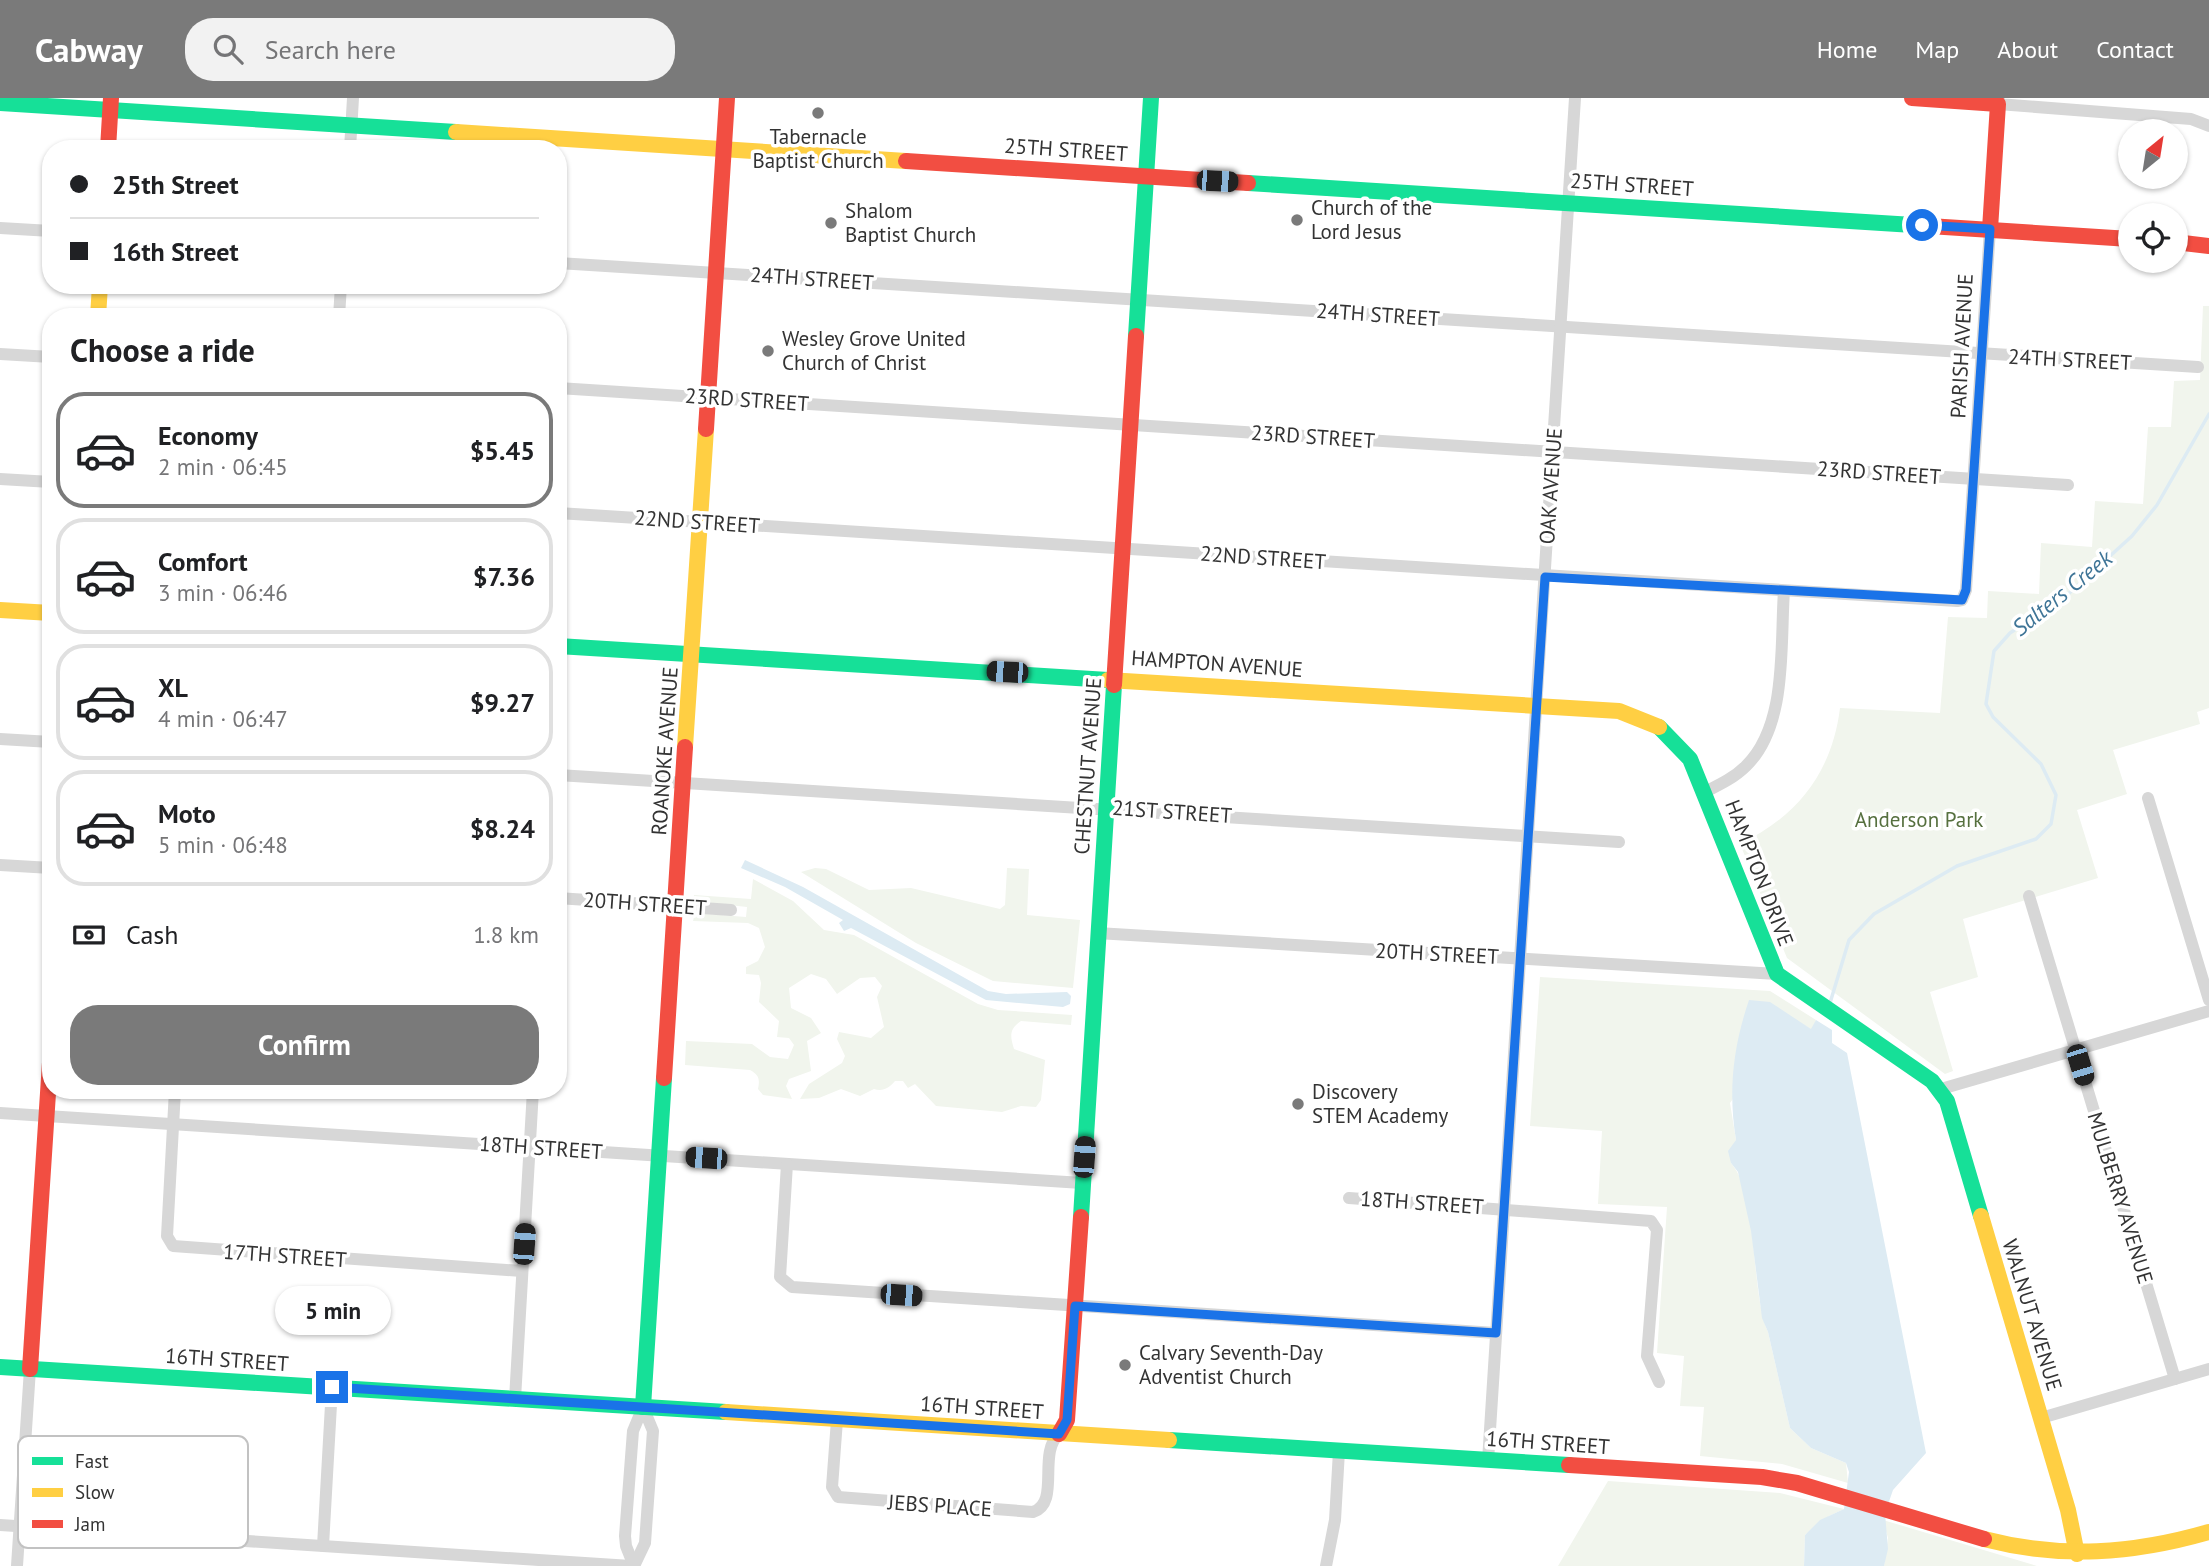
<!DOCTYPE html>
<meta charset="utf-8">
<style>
body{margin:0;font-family:"PT Sans",sans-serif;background:#f2f2f2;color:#202124;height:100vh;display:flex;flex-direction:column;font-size:26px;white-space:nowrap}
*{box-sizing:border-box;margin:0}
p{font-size:23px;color:#757577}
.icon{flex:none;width:38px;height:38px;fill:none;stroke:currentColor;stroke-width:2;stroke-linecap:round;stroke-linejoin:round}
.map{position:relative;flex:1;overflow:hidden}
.sheet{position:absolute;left:42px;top:210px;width:525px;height:791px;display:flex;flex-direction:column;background:#fff;border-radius:28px;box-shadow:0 2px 5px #0004}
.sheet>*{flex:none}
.banner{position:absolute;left:42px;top:42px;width:525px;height:154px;border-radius:28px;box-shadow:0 2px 5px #0004;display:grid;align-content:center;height:154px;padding:0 28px;background:#fff}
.needle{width:46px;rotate:30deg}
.controls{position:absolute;left:2118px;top:21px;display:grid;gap:14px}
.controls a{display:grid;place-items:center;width:70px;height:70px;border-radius:50%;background:#fff;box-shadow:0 2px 5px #0004;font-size:35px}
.end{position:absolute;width:32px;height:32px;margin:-16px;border:9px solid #1a73e8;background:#fff;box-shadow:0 0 0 4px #fff}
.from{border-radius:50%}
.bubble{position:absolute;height:49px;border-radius:24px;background:#fff;box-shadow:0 2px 5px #0004;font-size:23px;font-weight:700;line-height:49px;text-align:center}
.car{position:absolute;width:21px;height:42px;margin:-21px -10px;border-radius:9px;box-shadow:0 0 5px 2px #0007;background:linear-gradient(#222 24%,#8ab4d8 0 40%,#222 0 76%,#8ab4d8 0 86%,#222 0)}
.banner b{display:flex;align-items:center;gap:24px;height:66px;font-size:26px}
.banner b+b{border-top:2px solid #e0e0e0}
.banner i{width:18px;height:18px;background:#202124}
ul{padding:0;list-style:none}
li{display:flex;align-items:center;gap:21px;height:116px;margin:0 14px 10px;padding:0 14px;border:4px solid #e0e0e0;border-radius:28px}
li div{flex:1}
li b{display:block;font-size:26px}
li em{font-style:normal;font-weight:700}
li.on{border-color:#7a7a7a}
li>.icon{width:63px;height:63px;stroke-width:1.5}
h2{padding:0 28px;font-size:32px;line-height:84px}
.pay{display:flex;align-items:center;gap:18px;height:77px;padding:0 28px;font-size:26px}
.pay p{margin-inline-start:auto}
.action{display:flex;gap:14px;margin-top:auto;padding:14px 28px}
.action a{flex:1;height:80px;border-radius:28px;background:#7a7a7a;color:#fff;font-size:28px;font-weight:700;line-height:80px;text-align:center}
header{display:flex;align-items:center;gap:42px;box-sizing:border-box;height:98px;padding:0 35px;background:#7a7a7a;color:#fff}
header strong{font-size:33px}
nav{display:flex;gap:38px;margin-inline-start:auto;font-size:24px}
.search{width:490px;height:63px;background:#f2f2f2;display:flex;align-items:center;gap:18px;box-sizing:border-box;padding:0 24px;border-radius:28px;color:#757577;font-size:26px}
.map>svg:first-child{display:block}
</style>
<header>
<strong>Cabway</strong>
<div class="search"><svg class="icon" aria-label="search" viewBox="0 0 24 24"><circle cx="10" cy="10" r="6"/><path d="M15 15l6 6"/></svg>Search here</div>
<nav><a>Home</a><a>Map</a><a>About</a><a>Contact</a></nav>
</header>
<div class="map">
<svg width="2209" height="1468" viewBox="0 0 2209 1468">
<rect width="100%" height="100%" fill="#fff"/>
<g fill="#f1f5ed">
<path d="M2203,208H2209V610L2197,614L2200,626L2113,652L2127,696L2077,712L2098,780L1963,821L1978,879L1930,894L1953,973L1945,976L1787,860L1740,746C1798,718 1832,674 1840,610L1940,615L1948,519L1987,520L1988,493L2039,496L2041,445L2092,449L2095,403L2143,406L2148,329H2171L2174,283L2200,282Z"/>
<polygon points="815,770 826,771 869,792 911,790 1000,811 1005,807 1007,770 1029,771 1027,817 1080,822 1073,890 993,883 916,845 801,774"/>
<path d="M753,781L793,803L824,832L854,837L978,906L998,912L1072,917L1071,927L1021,923C1009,931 1010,938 1014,951L1045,962L1041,1002L1036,1009L1021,1008L1002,1014L936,1008L915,986L908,990L903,983H895C889,990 883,994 874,991L860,998L841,991L819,1000L800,1001L809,986L842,965L845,958L837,941L839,934L871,940L884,929L877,899L882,888L875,879L860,880L837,896L826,881L811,876L789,890L791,910L811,920L821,935L807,943L811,973L789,981L786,988L792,1001L763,997L758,991C760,981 759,977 750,972L685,967L686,943L752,946L770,959L788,961L794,947L789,940L777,939L779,923L759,904L761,885L759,877L746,876V869L758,863L765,849L759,830L748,825L693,823L695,815L746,819L747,809L693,803L694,797L751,801Z"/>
<path d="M1540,879L1770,893L1816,922L1812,932L1791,919L1730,1005L1736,1042L1731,1065C1759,1097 1750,1194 1768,1234L1790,1330L1811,1350L1846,1365L1848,1385L1782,1366L1700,1358L1704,1309L1680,1308L1684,1258L1657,1255L1667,1109L1598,1106L1602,1033L1530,1028Z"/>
<polygon points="1608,1383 1780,1395 1844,1411 1829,1418 1805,1437 1804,1468 1558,1468"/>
<polygon points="1883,1422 2037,1468 1884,1468 1888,1440"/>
</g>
<g fill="#ddebf3">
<polygon points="745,762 803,789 988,893 1006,896 1067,894 1071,898 1070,906 1063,909 986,902 851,830 844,833 839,825 843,822 785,789 741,770"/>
<path d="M1749,902L1770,904L1811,931L1816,922L1832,932V945L1847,955L1926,1355L1893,1392L1885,1415L1888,1451L1884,1468H1804L1805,1437L1820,1422L1844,1411L1849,1374L1846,1365L1811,1350L1790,1330L1768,1234L1762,1220L1751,1133L1738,1074L1731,1065L1728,1053L1736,1042C1728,993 1733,949 1749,902Z"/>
</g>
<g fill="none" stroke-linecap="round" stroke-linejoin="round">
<polyline stroke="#ddebf3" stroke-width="3.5" points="1830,905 1849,842 1874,816 1957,768 2036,741 2051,726 2056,697 2041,666 1993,619 1986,606 1994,553 2010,535 2066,498 2132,438 2157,407 2209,316"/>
<g stroke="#d7d7d7" stroke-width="12">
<polyline points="1999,0 1998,6 2191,21 2209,28"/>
<polyline points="350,51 353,0"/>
<polyline points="0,130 51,133"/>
<polyline points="558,165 2198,269"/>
<polyline points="339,219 341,187"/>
<polyline points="0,256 51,259"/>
<polyline points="558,290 2068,387"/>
<polyline points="0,381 51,384"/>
<polyline points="558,415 1957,503 1962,502 1966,492 1990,131"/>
<polyline points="0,641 51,644"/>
<polyline points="558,677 1619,744"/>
<path d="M1705,694C1719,687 1734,680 1746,668C1788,627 1780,547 1784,493"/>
<polyline points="2148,700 2209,902"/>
<polyline points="0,767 51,770"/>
<polyline points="2029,798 2175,1281"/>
<polyline points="558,800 731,812"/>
<polyline points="1097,835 1777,876"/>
<polyline points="1941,991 2209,913"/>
<polyline points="175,992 167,1138 173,1148 522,1173"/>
<polyline points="0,1015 1082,1085"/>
<polyline points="787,1066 780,1179 792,1189 1496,1235"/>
<polyline points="1349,1100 1651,1123 1657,1132 1647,1258 1659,1284"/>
<polyline points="515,1301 533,992"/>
<polyline points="2041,1320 2209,1271"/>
<path d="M837,1322L832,1389L838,1399L1033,1414C1061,1405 1037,1355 1059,1336"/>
<polyline points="1488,1363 1575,0"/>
<polyline points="0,1427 631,1468"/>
<polyline points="323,1448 332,1289"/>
<polyline points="17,1468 30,1271"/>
<polyline points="634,1468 645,1445 653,1333 643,1309"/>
<polyline points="634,1468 626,1448 625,1438 633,1333 643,1309"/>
<polyline points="1326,1468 1335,1422 1339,1353"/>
</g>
<g stroke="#16e098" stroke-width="16">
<polyline points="0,5 456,34"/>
<polyline points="1248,85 1929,128"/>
<polyline points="1136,238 1151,0"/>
<polyline points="558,548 1108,582"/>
<polyline points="1659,629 1690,661 1777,876 1932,983 1947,1003 1981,1118"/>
<polyline points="1081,1119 1114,587"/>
<polyline points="0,1269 726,1314"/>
<polyline points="643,1309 664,980"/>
<polyline points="1169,1342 1569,1367"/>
</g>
<g stroke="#ffcf43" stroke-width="16">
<polyline points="456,34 906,63"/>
<polyline points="98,219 100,187"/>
<polyline points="0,512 51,515"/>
<polyline points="1108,582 1619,613 1659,629"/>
<polyline points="685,649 706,331"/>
<polyline points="1981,1118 2068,1412 2077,1456"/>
<polyline points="726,1314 1169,1342"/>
<path d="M1984,1441C2061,1461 2133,1456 2209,1434"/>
</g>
<g stroke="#f24e42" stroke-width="16">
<polyline points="1912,0 1998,6 1990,131"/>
<polyline points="108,51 111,0"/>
<polyline points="906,63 1248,85"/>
<polyline points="1929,128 2130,141"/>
<polyline points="2175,144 2209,148"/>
<polyline points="706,331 727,0"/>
<polyline points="1114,587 1136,238"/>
<polyline points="664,980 685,649"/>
<polyline points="30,1271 51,949"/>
<polyline points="1059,1336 1067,1322 1081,1119"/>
<polyline points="1569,1367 1762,1379 1797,1385 1984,1441"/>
</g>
</g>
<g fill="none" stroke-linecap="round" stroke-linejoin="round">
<polyline stroke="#1a73e8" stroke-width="9" points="332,1289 1059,1336 1067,1322 1075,1208 1496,1235 1545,479 1962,502 1966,492 1990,131 1922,127"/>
</g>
<g fill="#7a7a7a" stroke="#fff" stroke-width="2.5">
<circle cx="818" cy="15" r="7"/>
<circle cx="1297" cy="122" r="7"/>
<circle cx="831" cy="125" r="7"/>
<circle cx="768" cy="253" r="7"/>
<circle cx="1298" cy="1006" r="7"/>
<circle cx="1125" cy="1267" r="7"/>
</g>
<g text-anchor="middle" stroke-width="7" stroke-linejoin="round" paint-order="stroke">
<g font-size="21" fill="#333" stroke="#fff" text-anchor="start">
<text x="818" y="46" text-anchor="middle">Tabernacle<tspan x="818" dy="24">Baptist Church</tspan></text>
<text x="1311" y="117">Church of the<tspan x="1311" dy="24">Lord Jesus</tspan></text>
<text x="845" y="120">Shalom<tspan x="845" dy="24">Baptist Church</tspan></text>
<text x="782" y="248">Wesley Grove United<tspan x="782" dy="24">Church of Christ</tspan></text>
<text x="1312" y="1001">Discovery<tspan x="1312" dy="24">STEM Academy</tspan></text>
<text x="1139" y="1262">Calvary Seventh-Day<tspan x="1139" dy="24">Adventist Church</tspan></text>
</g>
<g font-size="21" fill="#333" stroke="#fff">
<text transform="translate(1066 52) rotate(4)" y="7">25TH STREET</text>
<text transform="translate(1632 87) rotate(4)" y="7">25TH STREET</text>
<text transform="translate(812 181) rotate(4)" y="7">24TH STREET</text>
<text transform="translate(1378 217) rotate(4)" y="7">24TH STREET</text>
<text transform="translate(1962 248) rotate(-87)" y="7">PARISH AVENUE</text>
<text transform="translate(2070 262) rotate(3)" y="7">24TH STREET</text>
<text transform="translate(747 302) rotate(4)" y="7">23RD STREET</text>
<text transform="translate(1313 339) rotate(4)" y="7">23RD STREET</text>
<text transform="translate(1879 375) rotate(4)" y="7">23RD STREET</text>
<text transform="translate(1551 388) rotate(-86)" y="7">OAK AVENUE</text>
<text transform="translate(697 424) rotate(4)" y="7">22ND STREET</text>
<text transform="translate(1263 460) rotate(4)" y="7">22ND STREET</text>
<text transform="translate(1217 566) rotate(4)" y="7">HAMPTON AVENUE</text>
<text transform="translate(665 653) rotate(-86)" y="7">ROANOKE AVENUE</text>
<text transform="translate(1088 668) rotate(-86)" y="7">CHESTNUT AVENUE</text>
<text transform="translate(1172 714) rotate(4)" y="7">21ST STREET</text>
<text transform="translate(1759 775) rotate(69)" y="7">HAMPTON DRIVE</text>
<text transform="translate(645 806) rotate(4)" y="7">20TH STREET</text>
<text transform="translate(1437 856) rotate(3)" y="7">20TH STREET</text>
<text transform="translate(541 1050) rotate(4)" y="7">18TH STREET</text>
<text transform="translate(2120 1100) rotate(73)" y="7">MULBERRY AVENUE</text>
<text transform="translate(1422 1105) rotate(4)" y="7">18TH STREET</text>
<text transform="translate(285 1158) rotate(4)" y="7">17TH STREET</text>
<text transform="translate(2032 1217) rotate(73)" y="7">WALNUT AVENUE</text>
<text transform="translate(227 1262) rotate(4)" y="7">16TH STREET</text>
<text transform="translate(982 1310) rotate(4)" y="7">16TH STREET</text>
<text transform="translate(1548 1345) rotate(4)" y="7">16TH STREET</text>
<text transform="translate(940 1408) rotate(4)" y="7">JEBS PLACE</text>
</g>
<g font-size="21" fill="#56703f" stroke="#fff">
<text x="1919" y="729">Anderson Park</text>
</g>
<g font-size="23" font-style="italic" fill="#3f7597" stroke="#fff">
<text transform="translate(2062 495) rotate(-39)" y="8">Salters Creek</text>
</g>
</g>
<rect x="18" y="1338" width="230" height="112" rx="10" fill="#fff" stroke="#c2c2c2" stroke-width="2"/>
<rect x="32" y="1359" width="31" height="8" fill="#16e098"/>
<rect x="32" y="1390" width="31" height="9" fill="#ffcf43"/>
<rect x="32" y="1422" width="31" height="8" fill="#f24e42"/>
<g font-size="19" fill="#333">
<text x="75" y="1370">Fast</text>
<text x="75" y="1401">Slow</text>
<text x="75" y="1433">Jam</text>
</g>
</svg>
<div class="controls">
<a><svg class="needle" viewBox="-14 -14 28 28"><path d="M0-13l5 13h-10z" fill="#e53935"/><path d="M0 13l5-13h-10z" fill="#757577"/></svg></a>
<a><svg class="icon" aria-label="locate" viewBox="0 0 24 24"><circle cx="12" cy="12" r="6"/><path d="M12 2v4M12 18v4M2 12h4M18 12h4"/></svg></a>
</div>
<i class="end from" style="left:1922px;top:127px"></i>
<i class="end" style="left:332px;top:1289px"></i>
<div class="bubble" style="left:275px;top:1188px;width:116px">5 min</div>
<i class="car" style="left:1217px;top:83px;rotate:93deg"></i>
<i class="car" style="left:1007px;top:574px;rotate:273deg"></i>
<i class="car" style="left:2080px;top:967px;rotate:163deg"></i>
<i class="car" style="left:1084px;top:1059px;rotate:4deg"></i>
<i class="car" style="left:706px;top:1060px;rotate:274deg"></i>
<i class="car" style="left:524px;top:1146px;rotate:4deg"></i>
<i class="car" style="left:901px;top:1197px;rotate:94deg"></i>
<div class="banner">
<b><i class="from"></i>25th Street</b>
<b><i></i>16th Street</b>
</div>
<section class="sheet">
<h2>Choose a ride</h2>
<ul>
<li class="on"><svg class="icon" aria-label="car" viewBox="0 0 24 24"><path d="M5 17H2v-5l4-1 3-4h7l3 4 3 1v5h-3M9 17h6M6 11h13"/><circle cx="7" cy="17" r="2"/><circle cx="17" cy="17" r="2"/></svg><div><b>Economy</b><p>2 min · 06:45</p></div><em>$5.45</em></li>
<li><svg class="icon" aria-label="car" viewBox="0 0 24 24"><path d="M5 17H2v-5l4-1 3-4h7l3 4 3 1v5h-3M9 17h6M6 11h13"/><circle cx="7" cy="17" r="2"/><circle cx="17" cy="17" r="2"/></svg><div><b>Comfort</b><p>3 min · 06:46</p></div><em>$7.36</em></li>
<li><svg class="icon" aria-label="car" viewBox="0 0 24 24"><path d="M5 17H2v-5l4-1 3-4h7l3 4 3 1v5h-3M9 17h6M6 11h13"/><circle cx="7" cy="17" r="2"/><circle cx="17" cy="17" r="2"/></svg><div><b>XL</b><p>4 min · 06:47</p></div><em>$9.27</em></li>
<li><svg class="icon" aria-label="car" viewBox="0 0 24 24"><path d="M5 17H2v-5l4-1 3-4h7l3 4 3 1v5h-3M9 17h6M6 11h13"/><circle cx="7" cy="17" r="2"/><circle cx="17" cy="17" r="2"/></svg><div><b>Moto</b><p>5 min · 06:48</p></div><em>$8.24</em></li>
</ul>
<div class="pay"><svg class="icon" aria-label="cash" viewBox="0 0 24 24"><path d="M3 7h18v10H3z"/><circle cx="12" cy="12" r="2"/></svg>Cash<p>1.8 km</p></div>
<div class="action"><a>Confirm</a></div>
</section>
</div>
